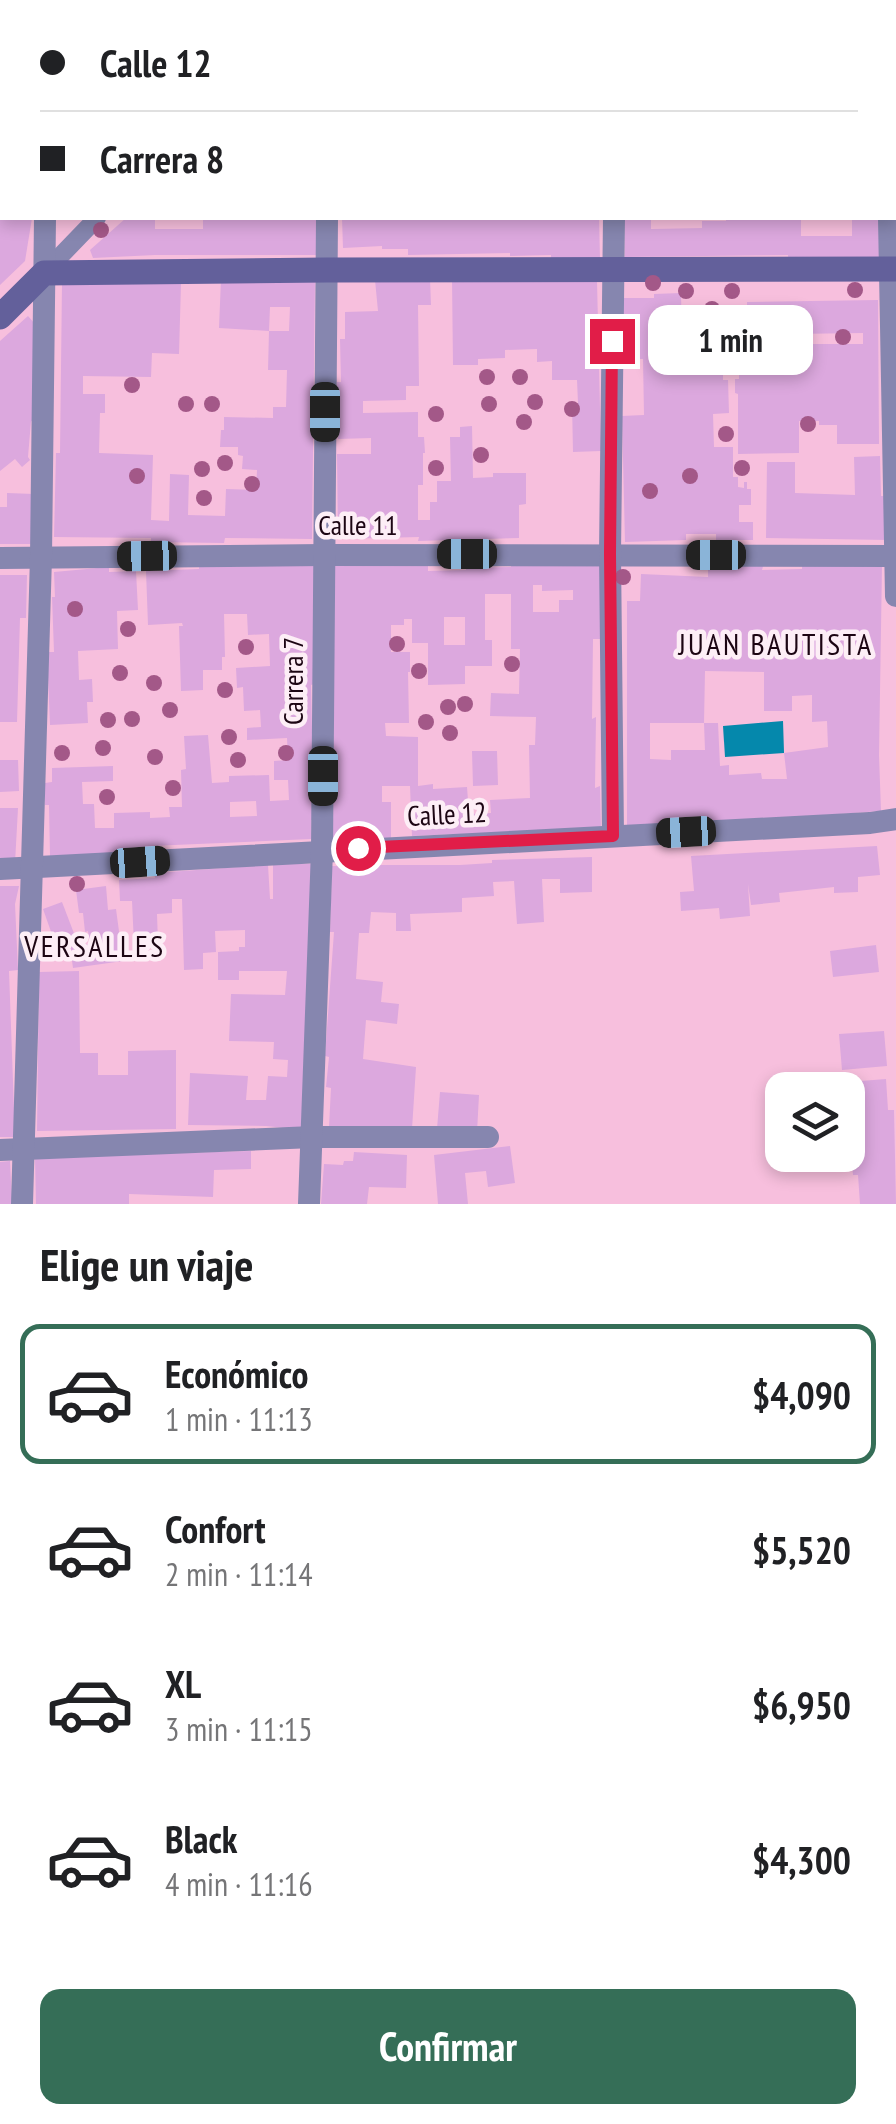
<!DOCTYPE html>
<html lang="es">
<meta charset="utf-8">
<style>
body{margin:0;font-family:"PT Sans Narrow",sans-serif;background:#f6f6f6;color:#202124;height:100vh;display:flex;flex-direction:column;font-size:38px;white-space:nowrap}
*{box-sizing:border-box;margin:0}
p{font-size:32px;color:#757577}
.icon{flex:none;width:55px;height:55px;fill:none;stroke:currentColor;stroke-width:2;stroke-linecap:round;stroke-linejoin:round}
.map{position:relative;height:1204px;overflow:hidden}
.details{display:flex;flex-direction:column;background:#fff;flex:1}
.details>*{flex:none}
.hud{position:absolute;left:0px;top:0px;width:898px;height:220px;box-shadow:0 5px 15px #0003;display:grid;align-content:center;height:220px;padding:0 40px;background:#fff}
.fabs{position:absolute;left:765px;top:1072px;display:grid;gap:20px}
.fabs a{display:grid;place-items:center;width:100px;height:100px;border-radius:20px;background:#fff;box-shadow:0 5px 15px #0003;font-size:50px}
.end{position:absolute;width:45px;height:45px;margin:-22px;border:12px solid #e11d48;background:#fff;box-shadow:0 0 0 5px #fff}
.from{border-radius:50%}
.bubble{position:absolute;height:70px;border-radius:20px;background:#fff;box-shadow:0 5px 15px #0003;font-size:32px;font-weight:800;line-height:70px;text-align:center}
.car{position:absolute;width:30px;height:60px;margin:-30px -15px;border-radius:12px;box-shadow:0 0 8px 2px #0007;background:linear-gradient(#222 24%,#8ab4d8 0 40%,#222 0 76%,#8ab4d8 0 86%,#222 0)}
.hud b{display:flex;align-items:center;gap:35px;height:95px;font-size:38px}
.hud b+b{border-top:2px solid #e0e0e0}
.hud i{width:25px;height:25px;background:#202124}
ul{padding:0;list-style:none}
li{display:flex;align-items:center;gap:30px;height:140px;margin:0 20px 15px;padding:0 20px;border:5px solid transparent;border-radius:20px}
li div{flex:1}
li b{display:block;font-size:38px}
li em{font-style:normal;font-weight:800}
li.current{border-color:#356e57}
li>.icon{width:90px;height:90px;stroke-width:1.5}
h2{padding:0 40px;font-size:45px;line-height:120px}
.button{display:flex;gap:20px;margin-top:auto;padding:20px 40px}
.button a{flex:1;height:115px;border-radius:20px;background:#356e57;color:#fff;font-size:40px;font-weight:800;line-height:115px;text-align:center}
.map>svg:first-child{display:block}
</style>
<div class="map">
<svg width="896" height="1204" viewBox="0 0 896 1204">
<rect width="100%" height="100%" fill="#f7bfdd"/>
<polygon fill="#0588ac" points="783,721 784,753 725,757 723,726"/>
<g fill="#dca8de" fill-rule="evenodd">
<polygon points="0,218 32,218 25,261 0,285"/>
<polygon points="126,218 155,218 155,229 203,229 203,218 316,218 316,255 155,255 93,258 90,250"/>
<polygon points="342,218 599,218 600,258 551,259 551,255 510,256 510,253 408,255 408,249 382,249 382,246 343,248"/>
<polygon points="625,218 651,218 651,229 702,228 702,221 726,221 726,218 801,218 801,236 852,236 852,218 879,218 880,260 788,261 788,255 625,257"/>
<polygon points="452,278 597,281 601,451 573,452 572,403 578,403 577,380 552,380 552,361 537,362 537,349 505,350 505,358 478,359 478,365 453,365"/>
<path d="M221,279L315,280L312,539L225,538L224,543L151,542V538L54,537L56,453H60L62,283H181L179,354L152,353L151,377L83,376V394H105V413H100L99,453L153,455L151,520L169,521L170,474L189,475L188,515L225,516L226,489L256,490L257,470L242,469L243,456L238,455V447H220L221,430H224V417L273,418V407H286L287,370H268L269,331L219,328ZM270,307H290L289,331H269Z"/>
<polygon points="430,279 431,305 418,305 419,386 406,386 406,400 363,401 363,413 418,412 418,437 424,437 425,453 423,453 423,485 418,485 418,520 430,520 430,502 437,502 437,481 451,481 450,437 460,437 460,427 472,426 473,478 493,477 493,473 526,473 526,504 519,505 519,538 418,541 419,537 338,539 337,454 371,454 371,438 338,439 337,382 341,382 340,339 345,339 345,312 378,311 375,280"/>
<polygon points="681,293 682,344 723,342 723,380 728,380 729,413 713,414 714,447 733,447 733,477 738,477 738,487 744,488 744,482 747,482 747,489 751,489 751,505 739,505 739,522 753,522 753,540 716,540 716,534 686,534 686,540 625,542 622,416 644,415 643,359 624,359 623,298 654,298 654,294"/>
<path d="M878,300L879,444H837V425H819V421H799V453L738,454V394L735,393V379H739V340H747V302ZM863,333V344H792V334Z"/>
<polygon points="28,316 42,332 35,422 31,421 28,457 30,460 22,467 15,459 0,471 0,341"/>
<polygon points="880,456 881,496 889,496 888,540 766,538 767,462 795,462 795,493 855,495 854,457"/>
<polygon points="7,493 34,494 32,544 0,544 0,507 7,507"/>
<path d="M802,559L882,565L879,755L881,811L627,829V601H640L641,574L708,577V562L764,563L762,570L802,569ZM705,671L764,672V711H792V696L812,695V722L827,721L828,747L784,753L787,779H762L761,773L729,775V765L720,766L718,723H704L705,750H671V760L650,759V723H704Z"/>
<path d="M602,562V639H593L592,719L596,717L595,788L600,786L601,830L454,837V834L412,836L410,786H382V802H391V839L333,838L334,565H428V571L466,570V568L511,567V563ZM533,585H542V591L573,590V600H559V612H533ZM485,594H511V649H520L519,694L491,693L490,716L536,717L535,745H529L530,798L490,800L491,813L469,814L467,787L433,789V784L418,786V737L386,736L385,723H409L408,672H410V652H391V625H404V619H412V643H428V685L465,684V666H492V640H485ZM444,617H465V645H444Z"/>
<path d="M225,564V567L315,564L314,684L311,685L314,820H311V839L151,846V851L50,856L49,805H45V783L52,782V768L113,766V781L82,782L83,804H94L95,828H114V813L150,812V818L170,817L169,807H182L181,770L186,769L184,736L208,735L212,783L229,782V776L269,775L270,801L289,800L288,780H274V761L288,760L287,738L247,740V728L261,727L260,710L244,711L243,687L237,688L236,668L270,666L269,634L248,635L247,614H224L225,657H222V670H203V690L181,691L179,626H183L182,623L148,625L146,571L199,569V565ZM256,801L257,816L230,817V802Z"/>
<polygon points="109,567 109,572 136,571 138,610 117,611 118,649 78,651 79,680 92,679 93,702 87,702 88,723 50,725 47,652 54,652 52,597 55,597 54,572"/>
<polygon points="0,575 27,575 26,618 20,618 17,722 0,722"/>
<polygon points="472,751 497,751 498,785 473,786"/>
<polygon points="0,760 18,760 19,791 0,792"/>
<polygon points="0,808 18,808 15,863 0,863"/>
<polygon points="877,846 880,875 858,877 858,892 834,893 834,887 779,893 780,902 751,905 748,884 750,916 720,919 719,908 681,911 680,892 694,891 691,856"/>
<polygon points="592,857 592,892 560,893 560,879 542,879 544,922 517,924 514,881 493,882 494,896 462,898 462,912 410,914 411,931 396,931 396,913 371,912 369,933 359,933 356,979 383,982 381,1002 399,1004 397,1024 366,1020 363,1059 416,1067 412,1129 329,1127 331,1088 326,1087 329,1057 325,1056 334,932 330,932 332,866 373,867 372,865 460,865 492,863 492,860"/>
<polygon points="273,864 315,864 304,1130 266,1126 188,1125 190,1073 248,1076 246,1100 266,1100 268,1076 287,1077 288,1060 273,1059 274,1042 229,1041 231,994 285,995 287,971 239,971 239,980 218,980 218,952 239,951 239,947 245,947 245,930 215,931 216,952 203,953 203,969 184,970 182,899 172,899 172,913 157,914 158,943 134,944 132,901 120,901 119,880 155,878 155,873 268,865 270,899 273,899"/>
<polygon points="0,886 19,886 15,904 18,970 9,971 15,1137 0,1137"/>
<polygon points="106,886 108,910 116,909 123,961 73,968 70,946 90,944 88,931 85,932 83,913 79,913 76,890"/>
<polygon points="62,902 75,936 55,943 43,909"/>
<polygon points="876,945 879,972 833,977 830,951"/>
<polygon points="79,971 80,1053 98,1053 98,1075 128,1075 128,1051 176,1050 176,1129 37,1131 39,972"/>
<polygon points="884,1031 887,1066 842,1070 839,1034"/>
<polygon points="886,1079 888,1110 894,1110 896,1204 860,1204 858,1175 853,1175 850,1146 848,1146 848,1114 850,1114 848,1082"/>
<polygon points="440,1092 479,1095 477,1132 437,1129"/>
<polygon points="510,1146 515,1183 488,1187 486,1171 465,1173 468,1204 438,1204 434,1155"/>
<polygon points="251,1151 251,1169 214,1170 213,1197 129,1194 129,1204 36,1204 35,1157"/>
<polygon points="354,1152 407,1155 406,1188 369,1187 367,1204 321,1204 324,1164 343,1165 344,1161 353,1161"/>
<polygon points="10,1161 12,1204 0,1204 0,1162"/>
</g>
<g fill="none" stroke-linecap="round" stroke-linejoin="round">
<polyline stroke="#8686af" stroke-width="18" points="44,273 97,218"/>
<g stroke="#8686af" stroke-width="22">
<polyline points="47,2 47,0"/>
<polyline points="328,2 328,0"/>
<polyline points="618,2 618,0"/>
<polyline points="890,2 890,0"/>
<polyline points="889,218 896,596"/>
<polyline points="0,558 324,555 896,556"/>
<polyline points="613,836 610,554 614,218"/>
<polyline points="0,869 870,823 896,819"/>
<polyline points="0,1150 313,1137 488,1137"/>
<polyline points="22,1204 41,557 45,218"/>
<polyline points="309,1204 322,850 327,218"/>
</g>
<polyline stroke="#63609b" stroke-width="25" points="0,317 44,273 326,270 896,269"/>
</g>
<g fill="#a35888">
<circle cx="101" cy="230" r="8"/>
<circle cx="653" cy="283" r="8"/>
<circle cx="855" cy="290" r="8"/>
<circle cx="686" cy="291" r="8"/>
<circle cx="732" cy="291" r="8"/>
<circle cx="712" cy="309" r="8"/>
<circle cx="733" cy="321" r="8"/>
<circle cx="800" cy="336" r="8"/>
<circle cx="843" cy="337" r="8"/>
<circle cx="714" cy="349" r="8"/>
<circle cx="781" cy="367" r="8"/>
<circle cx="487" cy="377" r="8"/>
<circle cx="520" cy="377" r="8"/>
<circle cx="132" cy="385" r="8"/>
<circle cx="535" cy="402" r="8"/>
<circle cx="186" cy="404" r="8"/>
<circle cx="212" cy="404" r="8"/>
<circle cx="489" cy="404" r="8"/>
<circle cx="572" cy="409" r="8"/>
<circle cx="436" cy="414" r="8"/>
<circle cx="524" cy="422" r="8"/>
<circle cx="808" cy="424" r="8"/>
<circle cx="726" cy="434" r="8"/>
<circle cx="481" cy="455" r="8"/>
<circle cx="225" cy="463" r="8"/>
<circle cx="436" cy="468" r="8"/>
<circle cx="742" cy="468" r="8"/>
<circle cx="202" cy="469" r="8"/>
<circle cx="137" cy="476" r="8"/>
<circle cx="690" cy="476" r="8"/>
<circle cx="252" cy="484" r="8"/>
<circle cx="650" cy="491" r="8"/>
<circle cx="204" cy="498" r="8"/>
<circle cx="623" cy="577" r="8"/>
<circle cx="75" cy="609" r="8"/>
<circle cx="128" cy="629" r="8"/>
<circle cx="397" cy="644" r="8"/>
<circle cx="246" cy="647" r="8"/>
<circle cx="512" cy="664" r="8"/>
<circle cx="419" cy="671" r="8"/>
<circle cx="120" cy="673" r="8"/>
<circle cx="154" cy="683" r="8"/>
<circle cx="225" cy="690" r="8"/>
<circle cx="465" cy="704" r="8"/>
<circle cx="448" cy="707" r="8"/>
<circle cx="170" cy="710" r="8"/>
<circle cx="132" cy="719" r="8"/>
<circle cx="108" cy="720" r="8"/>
<circle cx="426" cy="722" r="8"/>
<circle cx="450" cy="733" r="8"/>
<circle cx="229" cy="737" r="8"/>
<circle cx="103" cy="748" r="8"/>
<circle cx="62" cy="753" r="8"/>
<circle cx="286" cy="753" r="8"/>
<circle cx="155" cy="757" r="8"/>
<circle cx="238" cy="760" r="8"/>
<circle cx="173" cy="788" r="8"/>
<circle cx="107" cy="797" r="8"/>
<circle cx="77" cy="884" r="8"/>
</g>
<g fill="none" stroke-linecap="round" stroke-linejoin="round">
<polyline stroke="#e11d48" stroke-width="12" points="358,848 613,836 610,554 612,341"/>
</g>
<g text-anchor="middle" stroke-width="9" stroke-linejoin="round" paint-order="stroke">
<g font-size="28" fill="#1c0513" stroke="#fdeef6">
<text x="358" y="535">Calle 11</text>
<text transform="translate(293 681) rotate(-90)" y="10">Carrera 7</text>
<text transform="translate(447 814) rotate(-3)" y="10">Calle 12</text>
</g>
<g font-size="30" letter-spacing="2.5" fill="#1c0513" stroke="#fdeef6">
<text x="776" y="655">JUAN BAUTISTA</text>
<text x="95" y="957">VERSALLES</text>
</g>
</g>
</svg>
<div class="fabs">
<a><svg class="icon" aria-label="layers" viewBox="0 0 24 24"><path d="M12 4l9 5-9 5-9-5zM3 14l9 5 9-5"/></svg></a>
</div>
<i class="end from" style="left:358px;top:848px"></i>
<i class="end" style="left:612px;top:341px"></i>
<div class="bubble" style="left:648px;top:305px;width:165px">1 min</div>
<i class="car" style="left:325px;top:412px;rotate:180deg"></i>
<i class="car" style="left:467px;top:554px;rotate:270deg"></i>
<i class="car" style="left:716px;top:555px;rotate:270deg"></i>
<i class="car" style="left:147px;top:556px;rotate:269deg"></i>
<i class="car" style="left:323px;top:776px;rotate:180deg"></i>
<i class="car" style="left:686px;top:832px;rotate:267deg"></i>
<i class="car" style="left:140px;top:862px;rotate:86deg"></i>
<div class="hud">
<b><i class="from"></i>Calle 12</b>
<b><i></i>Carrera 8</b>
</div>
</div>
<section class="details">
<h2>Elige un viaje</h2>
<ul>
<li class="current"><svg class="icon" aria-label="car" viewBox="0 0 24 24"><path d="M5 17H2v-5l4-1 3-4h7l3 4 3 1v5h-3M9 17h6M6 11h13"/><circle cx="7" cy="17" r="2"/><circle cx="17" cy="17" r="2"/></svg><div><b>Económico</b><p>1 min · 11:13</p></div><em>$4,090</em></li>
<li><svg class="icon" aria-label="car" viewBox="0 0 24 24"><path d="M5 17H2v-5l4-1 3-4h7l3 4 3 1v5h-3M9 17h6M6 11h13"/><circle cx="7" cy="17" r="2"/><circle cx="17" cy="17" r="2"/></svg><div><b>Confort</b><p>2 min · 11:14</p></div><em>$5,520</em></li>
<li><svg class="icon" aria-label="car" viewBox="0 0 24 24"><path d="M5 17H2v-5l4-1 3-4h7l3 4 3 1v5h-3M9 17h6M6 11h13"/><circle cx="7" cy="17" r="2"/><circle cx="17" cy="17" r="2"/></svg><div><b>XL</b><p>3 min · 11:15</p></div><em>$6,950</em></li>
<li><svg class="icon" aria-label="car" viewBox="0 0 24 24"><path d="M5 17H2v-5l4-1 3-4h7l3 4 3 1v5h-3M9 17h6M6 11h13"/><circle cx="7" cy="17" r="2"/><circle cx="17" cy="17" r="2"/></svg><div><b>Black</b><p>4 min · 11:16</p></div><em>$4,300</em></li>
</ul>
<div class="button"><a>Confirmar</a></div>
</section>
